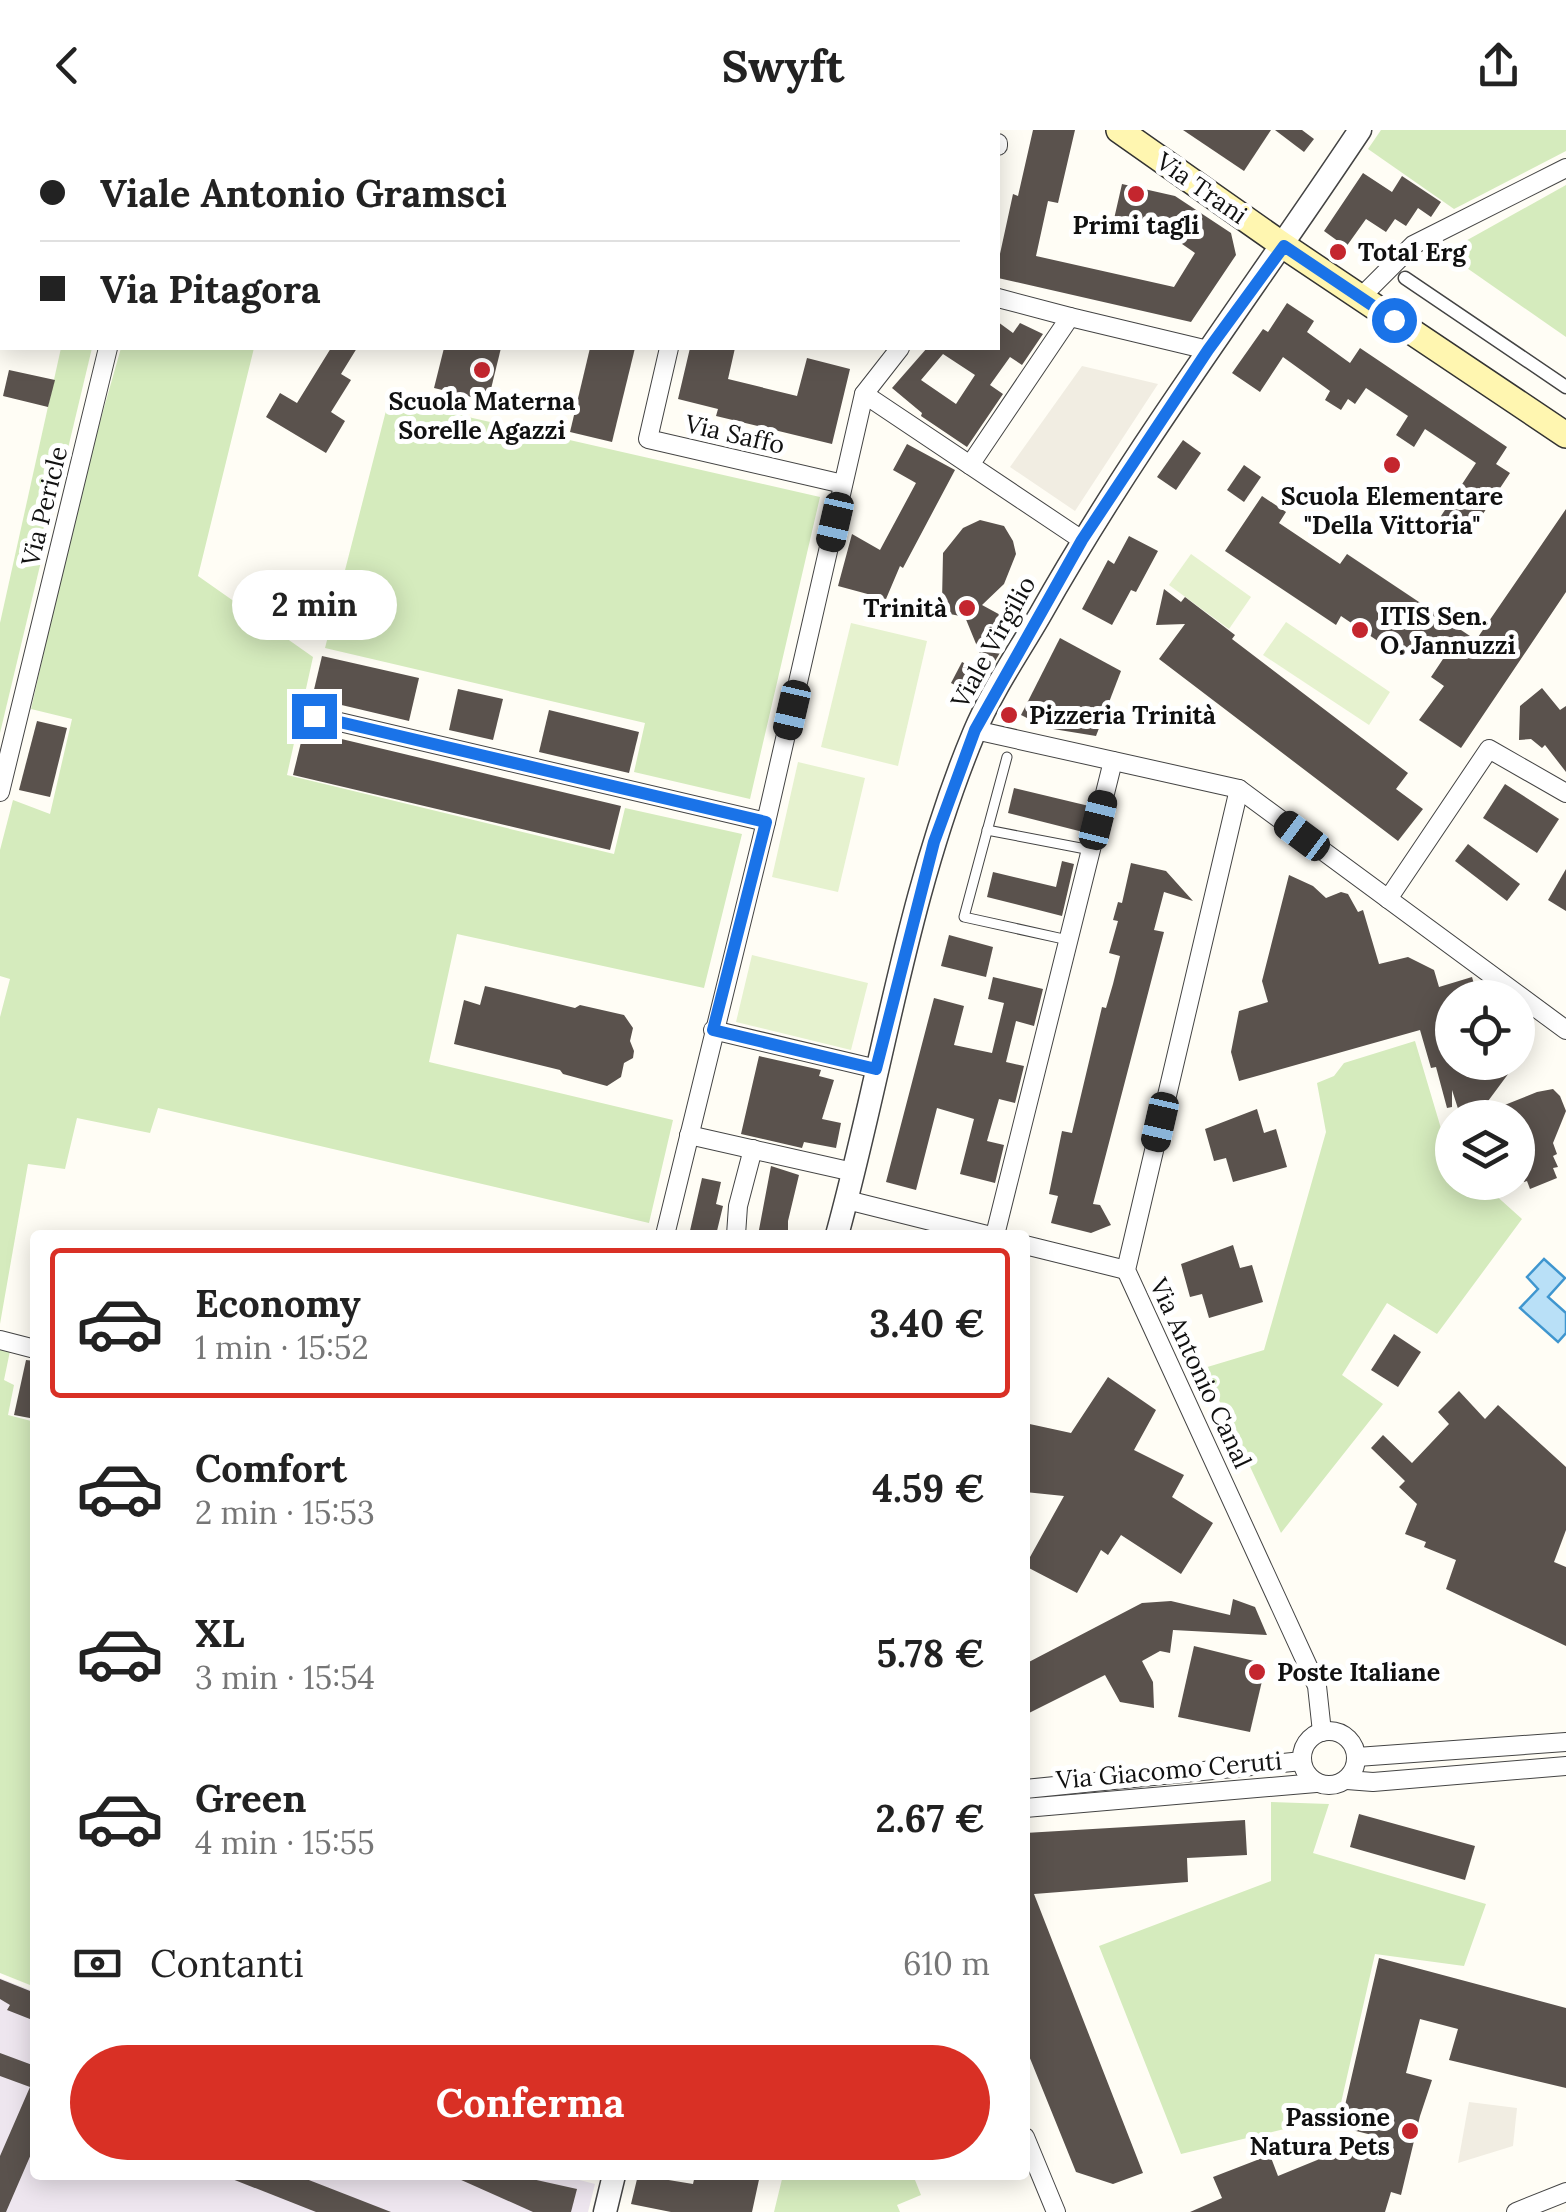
<!DOCTYPE html>
<html lang="it">
<meta charset="utf-8">
<style>
body{margin:0;font-family:Lora,serif;background:#f2f2f2;color:#222;height:100vh;display:flex;flex-direction:column;font-size:38px;white-space:nowrap}
*{box-sizing:border-box;margin:0}
p{font-size:32px;color:#767676}
.icon{flex:none;width:55px;height:55px;fill:none;stroke:currentColor;stroke-width:2;stroke-linecap:round;stroke-linejoin:round}
.map{position:relative;flex:1;overflow:hidden}
.sheet{position:absolute;left:30px;top:1100px;width:1000px;height:950px;display:flex;flex-direction:column;background:#fff;border-radius:10px;box-shadow:0 5px 25px #0003}
.sheet>*{flex:none}
.hud{position:absolute;left:0px;top:0px;width:1000px;height:220px;box-shadow:0 5px 25px #0003;display:grid;align-content:center;height:220px;padding:0 40px;background:#fff}
.tools{position:absolute;left:1435px;top:850px;display:grid;gap:20px}
.tools a{display:grid;place-items:center;width:100px;height:100px;border-radius:50%;background:#fff;box-shadow:0 5px 25px #0003;font-size:50px}
.end{position:absolute;width:45px;height:45px;margin:-22px;border:12px solid #1a73e8;background:#fff;box-shadow:0 0 0 5px #fff}
.from{border-radius:50%}
.bubble{position:absolute;height:70px;border-radius:35px;background:#fff;box-shadow:0 5px 25px #0003;font-size:32px;font-weight:800;line-height:70px;text-align:center}
.car{position:absolute;width:30px;height:60px;margin:-30px -15px;border-radius:12px;box-shadow:0 0 8px 2px #0007;background:linear-gradient(#222 24%,#8ab4d8 0 40%,#222 0 76%,#8ab4d8 0 86%,#222 0)}
.hud b{display:flex;align-items:center;gap:35px;height:95px;font-size:38px}
.hud b+b{border-top:2px solid #e0e0e0}
.hud i{width:25px;height:25px;background:#222}
ul{padding:18px 0 0;list-style:none}
li{display:flex;align-items:center;gap:30px;height:150px;margin:0 20px 15px;padding:0 20px;border:5px solid transparent;border-radius:10px}
li div{flex:1}
li b{display:block;font-size:38px}
li em{font-style:normal;font-weight:800}
li.current{border-color:#d93025}
li>.icon{width:90px;height:90px;stroke-width:1.5}
.pay{display:flex;align-items:center;gap:25px;height:110px;padding:0 40px;font-size:38px}
.pay p{margin-inline-start:auto}
.primary-button{display:flex;gap:20px;margin-top:auto;padding:20px 40px}
.primary-button a{flex:1;height:115px;border-radius:60px;background:#d93025;color:#fff;font-size:40px;font-weight:800;line-height:115px;text-align:center}
header{display:flex;justify-content:space-between;align-items:center;height:130px;padding:0 40px;background:#fff;font-size:45px;font-weight:800}
.map>svg:first-child{display:block}
</style>
<header><svg class="icon" aria-label="back" viewBox="0 0 24 24"><path d="M15 5l-7 7 7 7"/></svg>Swyft<svg class="icon" aria-label="share" viewBox="0 0 24 24"><path d="M12 15V3M7 8l5-5 5 5M5 13v7h14v-7"/></svg></header>
<div class="map">
<svg width="1566" height="2082" viewBox="0 0 1566 2082">
<rect width="100%" height="100%" fill="#fffdf5"/>
<polygon fill="#eee6ef" points="0,1848 35,1862 35,2045 560,2045 595,2054 588,2082 0,2082"/>
<g fill="#d5ebbd">
<polygon points="1381,0 1566,0 1566,21 1454,79 1368,19"/>
<polygon points="1566,55 1566,207 1454,129 1453,118"/>
<polygon points="61,218 92,218 0,603 0,493"/>
<polygon points="121,218 254,218 198,446 313,527 287,645 614,724 625,678 742,704 704,858 457,804 429,932 673,990 649,1093 158,978 150,1003 77,988 65,1039 28,1034 0,1194 0,887 10,849 0,846 0,720 13,670 50,684 72,589 31,579 82,355"/>
<polygon points="389,269 820,367 750,669 634,642 645,593 325,518"/>
<polygon points="1415,911 1448,1022 1452,1026 1452,1052 1482,1053 1522,1089 1437,1204 1387,1173 1342,1245 1383,1274 1281,1403 1204,1238 1264,1220 1326,1002 1317,953 1334,946 1344,933"/>
<polygon points="0,1219 10,1221 4,1250 14,1255 8,1285 35,1292 35,1857 0,1843"/>
<polygon points="1271,1672 1329,1674 1313,1723 1486,1774 1464,1836 1375,1824 1338,1986 1181,2024 1099,1816 1271,1751"/>
<polygon points="783,2045 913,2045 921,2065 897,2075 900,2082 774,2082"/>
</g>
<g fill="#e6f2cf">
<polygon points="1191,424 1251,467 1229,499 1169,455"/>
<polygon points="1286,492 1390,562 1369,595 1263,525"/>
<polygon points="851,493 927,511 898,636 821,617"/>
<polygon points="798,632 865,648 838,762 772,747"/>
<polygon points="752,825 868,853 851,920 736,892"/>
</g>
<g fill="#f1ede2">
<polygon points="1082,236 1158,254 1075,381 1010,337"/>
<polygon points="1469,1972 1517,1978 1513,2016 1458,2033"/>
</g>
<polygon fill="#b9e0f7" stroke="#3f96cf" stroke-width="2.5" points="1544,1129 1565,1148 1548,1167 1566,1183 1566,1203 1558,1212 1520,1178 1538,1159 1527,1147"/>
<g fill="#5a524d" fill-rule="evenodd">
<polygon points="1033,0 1075,0 1058,73 1048,71 1036,126 1174,157 1195,123 1162,100 1114,89 1122,54 1175,66 1231,103 1236,125 1191,192 998,148 998,133 1013,64 1018,66"/>
<polygon points="1183,0 1271,0 1244,41"/>
<polygon points="1275,0 1302,0 1314,9 1304,22"/>
<polygon points="1363,43 1392,62 1402,46 1441,72 1431,87 1418,78 1406,96 1395,89 1386,102 1366,89 1346,117 1324,101"/>
<polygon points="1287,173 1314,191 1307,202 1350,233 1360,218 1507,317 1496,334 1510,343 1469,405 1441,386 1476,333 1425,299 1414,317 1396,305 1408,286 1366,258 1355,274 1348,269 1341,280 1325,270 1330,261 1283,227 1260,262 1232,243 1263,199 1268,202"/>
<path d="M998,192L1013,203L1020,193L1043,204L1022,235L1010,227L990,255L1003,264L967,317L921,286L922,283L892,258L927,218H998ZM943,224L975,245L956,274L921,250Z"/>
<polygon points="331,218 357,218 341,244 351,250 331,282 345,291 326,323 266,287 280,263 297,273"/>
<polygon points="444,218 501,218 488,271 434,258"/>
<polygon points="590,218 635,218 612,312 570,302"/>
<polygon points="690,218 735,218 728,249 797,266 807,228 850,239 832,314 716,286 718,279 678,269"/>
<polygon points="9,240 55,250 48,277 3,266"/>
<polygon points="1183,310 1201,323 1176,360 1157,347"/>
<polygon points="907,314 955,340 903,438 900,436 886,469 838,456 852,404 880,420 916,353 893,340"/>
<polygon points="1244,335 1261,347 1244,372 1227,360"/>
<polygon points="1262,366 1286,382 1279,393 1340,434 1347,424 1476,510 1566,379 1566,462 1461,618 1419,590 1444,556 1431,547 1443,529 1416,510 1403,528 1341,486 1336,495 1225,421"/>
<polygon points="980,390 1004,396 1013,411 1016,424 1004,454 982,475 1017,494 988,543 965,487 950,484 942,471 943,423 963,398"/>
<polygon points="1129,406 1158,421 1136,462 1131,460 1112,495 1082,479 1108,430 1114,434"/>
<polygon points="1164,459 1181,472 1185,467 1235,505 1232,509 1408,643 1396,659 1423,679 1398,711 1159,529 1185,494 1156,495"/>
<polygon points="1060,508 1121,541 1096,606 1047,598 1021,585"/>
<polygon points="322,526 419,548 409,591 312,568"/>
<polygon points="962,532 987,545 975,565 951,553"/>
<polygon points="1542,558 1560,580 1566,576 1566,642 1545,615 1542,618 1531,609 1519,610 1520,576"/>
<polygon points="458,559 503,569 493,610 449,600"/>
<polygon points="549,580 639,602 629,643 539,622"/>
<polygon points="37,591 67,598 50,667 19,660"/>
<polygon points="304,600 621,676 610,720 293,645"/>
<polygon points="1505,654 1559,689 1537,723 1483,688"/>
<polygon points="1014,658 1089,676 1083,702 1008,683"/>
<polygon points="1468,714 1520,754 1507,771 1455,731"/>
<polygon points="1062,731 1074,734 1062,786 987,767 993,742 1056,757"/>
<polygon points="1131,733 1166,741 1193,771 1164,762 1154,800 1164,802 1093,1074 1100,1075 1111,1095 1091,1103 1051,1093 1058,1066 1049,1064 1062,1001 1072,1003 1102,877 1106,878 1113,854 1120,826 1109,823 1118,791 1113,790 1118,772 1122,773"/>
<polygon points="1566,739 1566,781 1548,770"/>
<polygon points="1289,745 1313,756 1326,768 1341,762 1348,764 1358,782 1363,780 1379,834 1408,827 1434,840 1439,857 1472,847 1478,868 1452,868 1452,932 1517,932 1477,986 1537,962 1553,959 1560,966 1566,981 1553,1013 1557,1024 1553,1026 1558,1037 1553,1038 1557,1048 1530,1059 1527,1051 1524,1052 1518,1046 1518,988 1461,988 1452,960 1452,977 1447,978 1436,937 1431,938 1420,900 1239,951 1231,922 1239,881 1268,872 1262,851"/>
<polygon points="949,805 993,817 986,847 941,836"/>
<polygon points="993,847 1043,859 1034,896 1016,891 1006,932 1024,936 1015,973 999,969 987,1011 1004,1015 995,1053 960,1044 974,989 937,978 916,1060 886,1052 934,868 964,876 954,915 992,923 1004,873 988,869"/>
<polygon points="485,856 575,878 580,875 624,885 633,898 630,911 634,921 633,928 624,933 621,947 607,956 563,944 560,940 454,914 464,870 480,875"/>
<polygon points="759,926 821,940 819,946 834,950 822,989 841,993 836,1018 804,1012 802,1018 741,1004"/>
<polygon points="1257,979 1264,1003 1276,999 1287,1037 1233,1052 1226,1028 1214,1031 1205,999"/>
<polygon points="771,1036 799,1045 788,1091 788,1105 758,1105"/>
<polygon points="702,1048 721,1052 716,1074 723,1076 716,1105 689,1105"/>
<polygon points="1233,1115 1240,1138 1252,1135 1263,1172 1209,1188 1202,1164 1190,1167 1181,1134"/>
<polygon points="1394,1204 1421,1222 1398,1257 1371,1240"/>
<polygon points="26,1230 35,1231 35,1289 14,1285"/>
<polygon points="1108,1247 1156,1280 1134,1320 1184,1345 1172,1367 1213,1393 1181,1444 1121,1405 1108,1425 1101,1420 1077,1463 1025,1436 1064,1366 1025,1362 1025,1293 1071,1303"/>
<polygon points="1459,1261 1485,1289 1498,1275 1566,1337 1566,1400 1554,1432 1566,1437 1566,1516 1446,1459 1456,1430 1424,1417 1426,1412 1405,1404 1417,1374 1399,1357 1405,1351 1371,1318 1383,1305 1412,1333 1449,1294 1438,1282"/>
<polygon points="1233,1469 1255,1477 1267,1505 1173,1500 1170,1523 1160,1521 1142,1531 1153,1552 1154,1578 1120,1572 1105,1545 1025,1585 1025,1534 1142,1473 1171,1471 1230,1485"/>
<polygon points="1194,1516 1266,1534 1250,1602 1178,1587"/>
<polygon points="1359,1684 1475,1716 1465,1750 1350,1717"/>
<polygon points="1245,1690 1247,1725 1187,1728 1188,1752 1034,1764 1143,2043 1113,2054 1076,2042 1025,1916 1025,1703"/>
<polygon points="1379,1828 1566,1878 1566,1958 1449,1930 1458,1899 1420,1889 1406,1943 1432,1950 1420,1986 1401,2065 1391,2062 1385,2082 1190,2082 1222,2068 1213,2047 1270,2025 1278,2046 1376,2006 1340,1997"/>
<polygon points="0,1849 35,1863 35,1891 7,1880 10,1875 0,1869"/>
<polygon points="0,1923 35,1936 35,2015 6,2082 0,2082 0,2026 30,1957 0,1946"/>
<polygon points="222,2045 296,2045 391,2082 316,2082"/>
<polygon points="450,2045 514,2045 577,2059 571,2082 533,2082"/>
<polygon points="638,2045 693,2054 695,2045 760,2045 752,2082 671,2082 631,2074"/>
</g>
<g fill="none" stroke-linecap="round" stroke-linejoin="round">
<defs>
<g id="service">
<polyline points="1007,627 964,787 1068,810"/>
<polyline points="987,700 1091,720"/>
</g>
<polyline id="pedestrian" points="1405,148 1566,257"/>
<g id="minor">
<polyline points="266,0 277,2"/>
<polyline points="160,2 161,0"/>
<polyline points="417,2 417,0"/>
<polyline points="625,2 625,0"/>
<polyline points="791,2 791,0"/>
<polyline points="998,16 998,13"/>
<polyline points="1361,167 1413,115 1566,38"/>
<polyline points="998,168 1070,187"/>
<polyline points="669,218 648,309 843,354"/>
<polyline points="864,264 1082,410"/>
<polyline points="970,335 1070,187 1208,220"/>
<polyline points="314,586 766,692"/>
<polyline points="975,600 1239,659 1566,900"/>
<polyline points="1239,659 1126,1140 1317,1556 1322,1602"/>
<polyline points="0,662 108,218"/>
<polyline points="1388,769 1489,619 1566,663"/>
<polyline points="713,900 877,939"/>
<polyline points="689,1005 853,1042"/>
<polyline points="847,1070 987,1105"/>
<polyline points="665,1105 766,692 864,264 900,218"/>
<polyline points="736,1105 738,1076 753,1019"/>
<polyline points="995,1105 1113,631"/>
<polyline points="1025,1115 1126,1140"/>
<polyline points="0,1210 35,1219"/>
<circle cx="1329" cy="1628" r="27"/>
<polyline points="1357,1627 1566,1612"/>
<polyline points="1347,1650 1373,1652 1566,1636"/>
<polyline points="1025,1659 1302,1631"/>
<polyline points="1025,1678 1316,1653"/>
<polyline points="1025,2007 1056,2082"/>
<polyline points="1516,2082 1566,2062"/>
</g>
<g id="tertiary">
<path d="M837,1105C883,938 907,763 974,603C991,562 1018,523 1040,485C1135,316 1253,161 1360,0"/>
<polyline points="605,2082 614,2045"/>
</g>
<polyline id="secondary" points="1119,0 1284,116 1566,305"/>
</defs>
<use href="#service" stroke="#444" stroke-width="11"/>
<use href="#pedestrian" stroke="#444" stroke-width="15"/>
<use href="#minor" stroke="#444" stroke-width="20"/>
<use href="#tertiary" stroke="#444" stroke-width="25"/>
<use href="#secondary" stroke="#333" stroke-width="28"/>
<use href="#service" stroke="#fff" stroke-width="9"/>
<use href="#pedestrian" stroke="#fff" stroke-width="12"/>
<use href="#minor" stroke="#fff" stroke-width="18"/>
<use href="#tertiary" stroke="#fff" stroke-width="22"/>
<use href="#secondary" stroke="#fff6b0" stroke-width="25"/>
</g>
<g fill="none" stroke-linecap="round" stroke-linejoin="round">
<polyline stroke="#1a73e8" stroke-width="12" points="314,586 766,692 713,900 876,939 934,712 975,600 1082,410 1208,220 1284,116 1394,190"/>
</g>
<g fill="#c4262e" stroke="#fff" stroke-width="4">
<circle cx="1136" cy="64" r="10"/>
<circle cx="1338" cy="122" r="10"/>
<circle cx="482" cy="240" r="10"/>
<circle cx="1392" cy="335" r="10"/>
<circle cx="967" cy="478" r="10"/>
<circle cx="1360" cy="500" r="10"/>
<circle cx="1009" cy="585" r="10"/>
<circle cx="1257" cy="1542" r="10"/>
<circle cx="1410" cy="2001" r="10"/>
</g>
<g text-anchor="middle" stroke-width="10" stroke-linejoin="round" paint-order="stroke">
<g font-size="25" fill="#111" stroke="#fff">
<text transform="translate(1202 58) rotate(35)" y="9">Via Trani</text>
<text transform="translate(735 304) rotate(13)" y="9">Via Saffo</text>
<text transform="translate(44 376) rotate(-76)" y="9">Via Pericle</text>
<text transform="translate(993 512) rotate(-61)" y="9">Viale Virgilio</text>
<text transform="translate(1201 1243) rotate(65)" y="9">Via Antonio Canal</text>
<text transform="translate(1169 1640) rotate(-5)" y="9">Via Giacomo Ceruti</text>
</g>
<g font-size="25" font-weight="bold" fill="#111" stroke="#fff" text-anchor="start">
<text x="1136" y="104" text-anchor="middle">Primi tagli</text>
<text x="1358" y="131">Total Erg</text>
<text x="482" y="280" text-anchor="middle">Scuola Materna<tspan x="482" dy="29">Sorelle Agazzi</tspan></text>
<text x="1392" y="375" text-anchor="middle">Scuola Elementare<tspan x="1392" dy="29">"Della Vittoria"</tspan></text>
<text x="947" y="487" text-anchor="end">Trinità</text>
<text x="1380" y="495">ITIS Sen.<tspan x="1380" dy="29">O. Jannuzzi</tspan></text>
<text x="1029" y="594">Pizzeria Trinità</text>
<text x="1277" y="1551">Poste Italiane</text>
<text x="1390" y="1996" text-anchor="end">Passione<tspan x="1390" dy="29">Natura Pets</tspan></text>
</g>
</g>
</svg>
<div class="tools">
<a><svg class="icon" aria-label="locate" viewBox="0 0 24 24"><circle cx="12" cy="12" r="6"/><path d="M12 2v4M12 18v4M2 12h4M18 12h4"/></svg></a>
<a><svg class="icon" aria-label="layers" viewBox="0 0 24 24"><path d="M12 4l9 5-9 5-9-5zM3 14l9 5 9-5"/></svg></a>
</div>
<i class="end from" style="left:1394px;top:190px"></i>
<i class="end" style="left:314px;top:586px"></i>
<div class="bubble" style="left:232px;top:440px;width:165px">2 min</div>
<i class="car" style="left:835px;top:392px;rotate:193deg"></i>
<i class="car" style="left:792px;top:580px;rotate:193deg"></i>
<i class="car" style="left:1098px;top:690px;rotate:14deg"></i>
<i class="car" style="left:1302px;top:706px;rotate:307deg"></i>
<i class="car" style="left:1160px;top:992px;rotate:193deg"></i>
<div class="hud">
<b><i class="from"></i>Viale Antonio Gramsci</b>
<b><i></i>Via Pitagora</b>
</div>
<section class="sheet">
<ul>
<li class="current"><svg class="icon" aria-label="car" viewBox="0 0 24 24"><path d="M5 17H2v-5l4-1 3-4h7l3 4 3 1v5h-3M9 17h6M6 11h13"/><circle cx="7" cy="17" r="2"/><circle cx="17" cy="17" r="2"/></svg><div><b>Economy</b><p>1 min · 15:52</p></div><em>3.40 €</em></li>
<li><svg class="icon" aria-label="car" viewBox="0 0 24 24"><path d="M5 17H2v-5l4-1 3-4h7l3 4 3 1v5h-3M9 17h6M6 11h13"/><circle cx="7" cy="17" r="2"/><circle cx="17" cy="17" r="2"/></svg><div><b>Comfort</b><p>2 min · 15:53</p></div><em>4.59 €</em></li>
<li><svg class="icon" aria-label="car" viewBox="0 0 24 24"><path d="M5 17H2v-5l4-1 3-4h7l3 4 3 1v5h-3M9 17h6M6 11h13"/><circle cx="7" cy="17" r="2"/><circle cx="17" cy="17" r="2"/></svg><div><b>XL</b><p>3 min · 15:54</p></div><em>5.78 €</em></li>
<li><svg class="icon" aria-label="car" viewBox="0 0 24 24"><path d="M5 17H2v-5l4-1 3-4h7l3 4 3 1v5h-3M9 17h6M6 11h13"/><circle cx="7" cy="17" r="2"/><circle cx="17" cy="17" r="2"/></svg><div><b>Green</b><p>4 min · 15:55</p></div><em>2.67 €</em></li>
</ul>
<div class="pay"><svg class="icon" aria-label="cash" viewBox="0 0 24 24"><path d="M3 7h18v10H3z"/><circle cx="12" cy="12" r="2"/></svg>Contanti<p>610 m</p></div>
<div class="primary-button"><a>Conferma</a></div>
</section>
</div>
